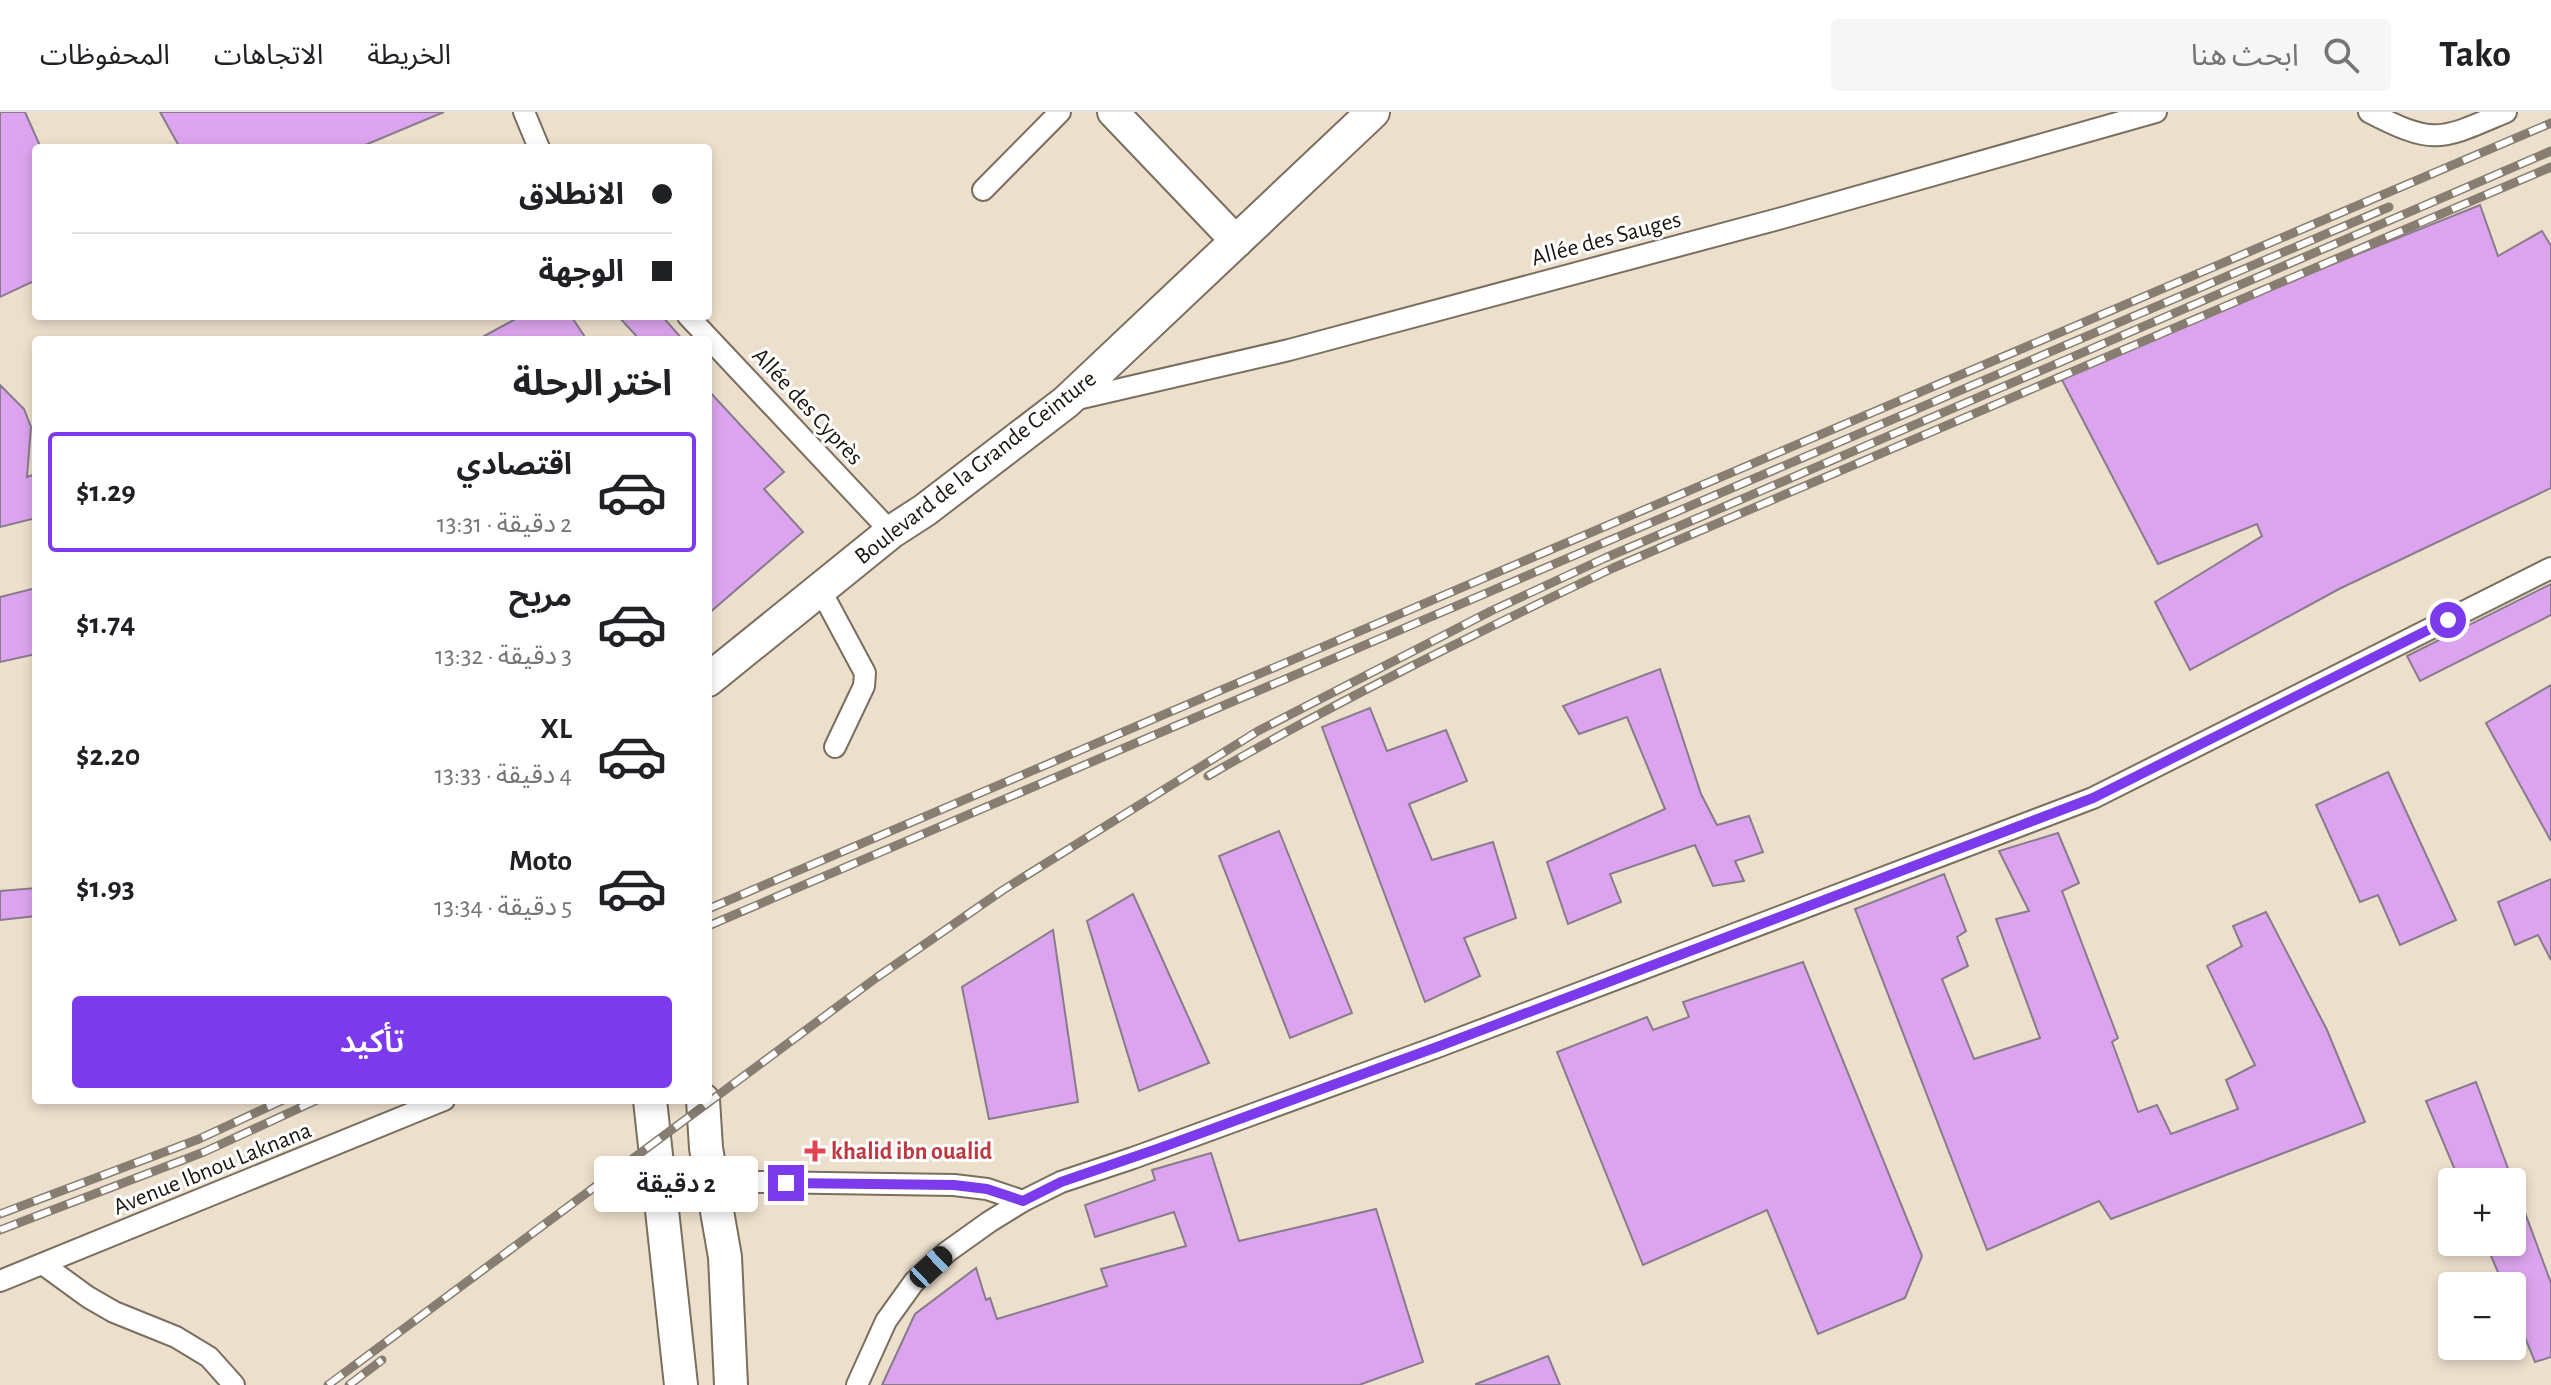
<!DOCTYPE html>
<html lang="ar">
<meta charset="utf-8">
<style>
body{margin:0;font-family:"Alegreya Sans","Noto Sans Arabic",sans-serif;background:#f6f6f6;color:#202124;direction:rtl;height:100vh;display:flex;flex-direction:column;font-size:30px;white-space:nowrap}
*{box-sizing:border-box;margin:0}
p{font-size:26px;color:#757577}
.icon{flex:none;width:44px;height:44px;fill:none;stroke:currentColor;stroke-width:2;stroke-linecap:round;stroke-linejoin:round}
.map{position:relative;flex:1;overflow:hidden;direction:ltr}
.panel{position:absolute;left:32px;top:224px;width:680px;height:768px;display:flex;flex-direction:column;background:#fff;border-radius:8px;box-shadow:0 4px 12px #0003;direction:rtl}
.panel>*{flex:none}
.guide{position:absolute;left:32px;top:32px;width:680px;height:176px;border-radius:8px;box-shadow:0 4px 12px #0003;direction:rtl;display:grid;align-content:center;height:176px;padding:0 40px;background:#fff}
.controls{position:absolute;left:2438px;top:1056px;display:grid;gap:16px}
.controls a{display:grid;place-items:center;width:88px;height:88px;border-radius:8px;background:#fff;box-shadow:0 4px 12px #0003;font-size:40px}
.end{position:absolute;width:36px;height:36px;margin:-18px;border:10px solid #7c3aed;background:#fff;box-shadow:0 0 0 4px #fff}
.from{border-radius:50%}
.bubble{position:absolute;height:56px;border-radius:8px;background:#fff;box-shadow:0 4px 12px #0003;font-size:26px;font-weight:600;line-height:56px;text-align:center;direction:rtl}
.car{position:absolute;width:24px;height:48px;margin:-24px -12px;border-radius:10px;box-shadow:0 0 6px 2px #0007;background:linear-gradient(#222 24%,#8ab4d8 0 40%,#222 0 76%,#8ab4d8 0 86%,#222 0)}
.guide b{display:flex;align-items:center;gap:28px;height:76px;font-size:30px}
.guide b+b{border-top:2px solid #e0e0e0}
.guide i{width:20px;height:20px;background:#202124}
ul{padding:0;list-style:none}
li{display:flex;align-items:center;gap:24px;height:120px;margin:0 16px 12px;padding:0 24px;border:4px solid transparent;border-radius:8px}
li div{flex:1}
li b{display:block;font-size:30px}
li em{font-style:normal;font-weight:600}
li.on{border-color:#7c3aed}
li>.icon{width:72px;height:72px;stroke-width:1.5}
h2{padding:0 40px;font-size:36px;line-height:96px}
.button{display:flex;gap:16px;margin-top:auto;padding:16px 40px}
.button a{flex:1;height:92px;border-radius:8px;background:#7c3aed;color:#fff;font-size:32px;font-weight:600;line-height:92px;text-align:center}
header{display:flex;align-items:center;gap:48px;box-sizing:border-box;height:112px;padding:0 40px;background:#fff;border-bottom:2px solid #e0e0e0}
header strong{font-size:38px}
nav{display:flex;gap:44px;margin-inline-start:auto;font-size:28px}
.search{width:560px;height:72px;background:#f6f6f6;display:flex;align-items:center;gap:20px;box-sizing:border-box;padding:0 28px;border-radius:8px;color:#757577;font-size:30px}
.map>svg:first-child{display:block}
</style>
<header>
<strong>Tako</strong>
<div class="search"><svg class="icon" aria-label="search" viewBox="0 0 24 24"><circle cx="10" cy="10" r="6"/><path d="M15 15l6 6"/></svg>ابحث هنا</div>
<nav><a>الخريطة</a><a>الاتجاهات</a><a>المحفوظات</a></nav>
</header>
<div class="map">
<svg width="2551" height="1273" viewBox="0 0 2551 1273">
<rect width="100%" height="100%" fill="#ecdfcc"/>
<g fill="#dca4ee" stroke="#877b8c" stroke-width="2">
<polygon points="0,0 25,0 41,36 36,36 36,168 0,185"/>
<polygon points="160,0 444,0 358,36 180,36"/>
<polygon points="2480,93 2498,144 2542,119 2551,134 2551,376 2339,477 2190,558 2155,490 2262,424 2257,412 2158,452 2061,266 2211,201"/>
<polygon points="521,204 571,204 587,228 477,228"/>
<polygon points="618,204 662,204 683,228 640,228"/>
<polygon points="0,273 24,297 31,315 27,365 36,362 36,406 0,415"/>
<polygon points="708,278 784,360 764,377 803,420 708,502"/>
<polygon points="2551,472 2551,503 2420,569 2407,544"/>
<polygon points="36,476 36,542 0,550 0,485"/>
<polygon points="1660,557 1701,682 1717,713 1749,704 1763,740 1735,749 1744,769 1713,774 1695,733 1610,762 1621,790 1568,812 1547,750 1665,697 1627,605 1579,622 1563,594"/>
<polygon points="2551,573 2551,729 2486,611"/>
<polygon points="1370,596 1387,639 1446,618 1467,669 1409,692 1432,748 1493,730 1516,806 1464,826 1480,864 1425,890 1322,615"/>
<polygon points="2388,660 2456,808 2400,833 2378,783 2360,790 2316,693"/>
<polygon points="1279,719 1352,901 1290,926 1219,744"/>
<polygon points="2058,721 2079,771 2062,779 2118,926 2112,930 2138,1000 2157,993 2171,1022 2238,997 2226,968 2255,953 2207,854 2242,834 2233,814 2266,800 2327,918 2365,1010 2111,1107 2099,1089 1987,1138 1855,797 1944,762 1966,819 1957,825 1968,854 1942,867 1974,947 2040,926 1996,807 2029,799 1999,739"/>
<polygon points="2551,767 2551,848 2538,823 2515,833 2498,790"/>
<polygon points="36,776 36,804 0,808 0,779"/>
<polygon points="1133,782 1209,951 1139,979 1087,809"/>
<polygon points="1053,818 1078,990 989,1007 962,875"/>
<polygon points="1803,850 1922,1144 1905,1186 1818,1222 1767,1098 1643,1153 1557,940 1647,905 1653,918 1689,905 1683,890"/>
<polygon points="2476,970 2513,1070 2460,1070 2426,989"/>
<polygon points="1211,1041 1239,1129 1376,1097 1423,1250 1359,1273 882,1273 915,1202 976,1156 986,1188 990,1186 997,1207 1107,1174 1101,1157 1186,1134 1174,1100 1095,1125 1085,1093 1155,1068 1152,1058"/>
<polygon points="2514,1071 2551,1171 2551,1245 2535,1250 2512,1194 2512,1174 2504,1174 2485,1130 2512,1130"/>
<polygon points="1548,1244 1560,1273 1476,1273 1476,1272"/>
</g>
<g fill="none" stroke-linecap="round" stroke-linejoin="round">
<defs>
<g id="street">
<polyline points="524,0 539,36"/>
<path d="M2369,0C2435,34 2440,28 2506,0"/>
<polyline points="983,78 1060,0"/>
<polyline points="688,204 891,420"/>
<polyline points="1073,288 1289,238 1782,106 2156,0"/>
<polyline points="820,477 865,561 864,574 835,635"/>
<polyline points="758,1070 954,1073 987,1077 1023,1089"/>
<polyline points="44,1153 88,1185 114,1200 176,1225 209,1245 234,1273"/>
<polyline points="0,1169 444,988"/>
<polyline points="857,1273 886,1209 914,1170 947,1140 989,1110 1023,1089 1061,1070 1133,1046 1437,935 2093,686 2551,456"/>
</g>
<polyline id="secondary" points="1113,0 1237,130"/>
<g id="primary">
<polyline points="708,568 891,420 925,398 1066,290 1373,0"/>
<polyline points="650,988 681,1273"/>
<polyline points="703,988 706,1036 725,1145 731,1273"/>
</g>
</defs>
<use href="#street" stroke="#7a6e5e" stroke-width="24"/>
<use href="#secondary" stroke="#7a6e5e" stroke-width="34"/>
<use href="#primary" stroke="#7a6e5e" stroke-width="36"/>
<use href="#street" stroke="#fff" stroke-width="20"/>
<use href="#secondary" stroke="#fff" stroke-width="30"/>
<use href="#primary" stroke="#fff" stroke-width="32"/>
<defs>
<g id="rail">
<path d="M1208,664C1339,588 1476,521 1613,456L2551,55"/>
<polyline points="708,797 2551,11"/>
<polyline points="708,814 2389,95"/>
<polyline points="0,1102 199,1027 283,988"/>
<polyline points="0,1118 204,1040 317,988"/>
<polyline points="328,1273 876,866 1003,778 1258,619 1491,499 1605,446 2551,39"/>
<polyline points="349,1273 382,1248"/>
</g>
</defs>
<use href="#rail" stroke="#877e71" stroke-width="9"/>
<use href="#rail" stroke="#fff" stroke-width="6" stroke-dasharray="18" stroke-linecap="butt"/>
</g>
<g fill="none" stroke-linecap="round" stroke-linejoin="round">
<polyline stroke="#7c3aed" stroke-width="10" points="786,1071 954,1073 987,1077 1023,1089 1061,1070 1160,1036 1437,935 2093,686 2448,508"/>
</g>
<path fill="#e0444e" stroke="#fff" stroke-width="3" d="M811 1027h8v8h8v8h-8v8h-8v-8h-8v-8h8z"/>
<g text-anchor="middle" stroke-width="6" stroke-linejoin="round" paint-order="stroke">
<g font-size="24" fill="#1b1610" stroke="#fff">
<text transform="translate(1606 126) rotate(-15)" y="8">Allée des Sauges</text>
<text transform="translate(808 294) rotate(47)" y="8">Allée des Cyprès</text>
<text transform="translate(975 355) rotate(-38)" y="8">Boulevard de la Grande Ceinture</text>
<text transform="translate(212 1056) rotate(-22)" y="8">Avenue Ibnou Laknana</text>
</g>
<g font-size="24" font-weight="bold" fill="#be3a42" stroke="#fff" text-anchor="start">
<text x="831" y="1047">khalid ibn oualid</text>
</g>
</g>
</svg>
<div class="controls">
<a>+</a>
<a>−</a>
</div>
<i class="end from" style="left:2448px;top:508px"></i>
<i class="end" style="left:786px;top:1071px"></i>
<div class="bubble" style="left:594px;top:1044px;width:164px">2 دقيقة</div>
<i class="car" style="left:931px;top:1155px;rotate:47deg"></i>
<div class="guide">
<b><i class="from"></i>الانطلاق</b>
<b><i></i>الوجهة</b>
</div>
<section class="panel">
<h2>اختر الرحلة</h2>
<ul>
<li class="on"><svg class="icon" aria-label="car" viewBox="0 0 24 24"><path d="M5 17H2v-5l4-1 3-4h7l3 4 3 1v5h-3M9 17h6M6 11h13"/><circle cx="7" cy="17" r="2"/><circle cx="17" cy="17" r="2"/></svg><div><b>اقتصادي</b><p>2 دقيقة · 13:31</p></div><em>$1.29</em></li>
<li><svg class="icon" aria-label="car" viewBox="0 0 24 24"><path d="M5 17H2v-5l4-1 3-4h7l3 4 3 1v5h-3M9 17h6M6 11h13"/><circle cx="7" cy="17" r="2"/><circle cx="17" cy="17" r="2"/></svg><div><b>مريح</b><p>3 دقيقة · 13:32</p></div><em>$1.74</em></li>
<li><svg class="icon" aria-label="car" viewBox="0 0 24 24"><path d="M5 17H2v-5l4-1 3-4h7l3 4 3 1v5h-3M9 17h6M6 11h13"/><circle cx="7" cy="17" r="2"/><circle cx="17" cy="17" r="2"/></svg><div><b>XL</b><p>4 دقيقة · 13:33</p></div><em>$2.20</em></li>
<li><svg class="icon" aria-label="car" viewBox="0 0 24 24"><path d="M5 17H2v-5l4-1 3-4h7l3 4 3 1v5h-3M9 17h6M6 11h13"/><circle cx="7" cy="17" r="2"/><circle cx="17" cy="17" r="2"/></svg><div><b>Moto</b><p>5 دقيقة · 13:34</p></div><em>$1.93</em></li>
</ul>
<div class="button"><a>تأكيد</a></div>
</section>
</div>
